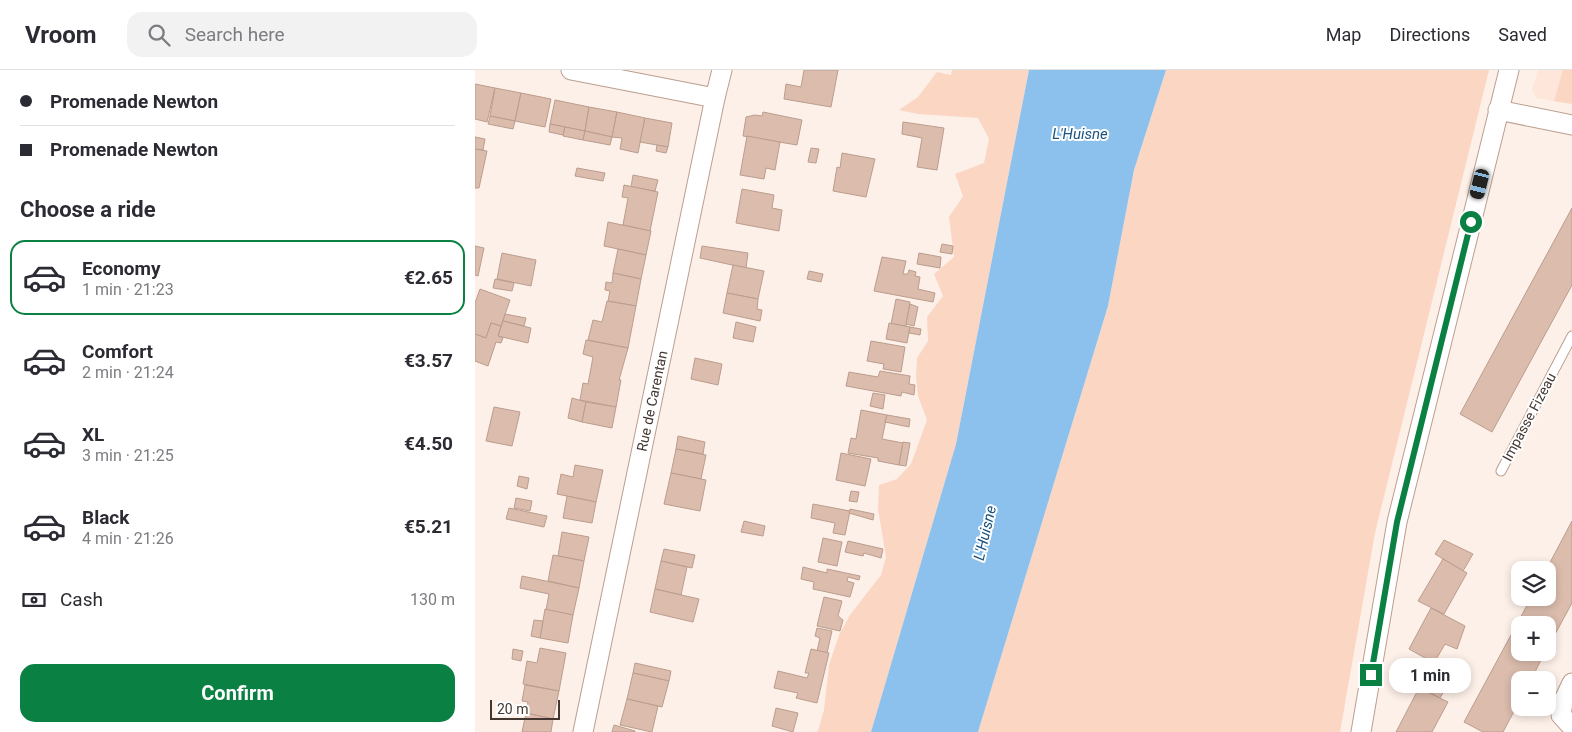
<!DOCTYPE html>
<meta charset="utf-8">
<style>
body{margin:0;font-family:Roboto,sans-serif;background:#f2f2f3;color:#2b2b33;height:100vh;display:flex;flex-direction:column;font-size:19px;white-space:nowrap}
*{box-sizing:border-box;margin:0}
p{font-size:16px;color:#7c7c81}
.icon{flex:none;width:28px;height:28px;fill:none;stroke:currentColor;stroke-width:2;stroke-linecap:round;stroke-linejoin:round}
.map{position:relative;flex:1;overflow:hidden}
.drawer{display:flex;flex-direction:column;background:#fff;width:475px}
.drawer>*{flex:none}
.hud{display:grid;align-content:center;height:110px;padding:0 20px;background:#fff}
.fabs{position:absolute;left:1036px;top:491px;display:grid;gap:10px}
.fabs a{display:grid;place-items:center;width:45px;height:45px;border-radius:10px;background:#fff;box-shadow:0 2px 8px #0003;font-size:25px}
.scale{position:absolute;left:15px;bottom:12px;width:70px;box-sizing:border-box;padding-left:5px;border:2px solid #443731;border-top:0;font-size:14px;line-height:18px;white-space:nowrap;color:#443731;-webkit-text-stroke:4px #fff;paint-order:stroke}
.end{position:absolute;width:22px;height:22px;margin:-11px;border:6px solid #0b8043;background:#fff;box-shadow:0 0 0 2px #fff}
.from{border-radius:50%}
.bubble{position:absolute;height:35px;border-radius:15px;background:#fff;box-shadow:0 2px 8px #0003;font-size:16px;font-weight:700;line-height:35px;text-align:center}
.car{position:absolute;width:15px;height:30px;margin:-15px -8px;border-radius:6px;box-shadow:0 0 4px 1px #0007;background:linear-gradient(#222 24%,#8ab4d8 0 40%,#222 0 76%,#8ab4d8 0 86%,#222 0)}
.hud b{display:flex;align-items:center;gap:18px;height:48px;font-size:19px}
.hud b+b{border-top:1px solid #e1e1e2}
.hud i{width:12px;height:12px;background:#2b2b33}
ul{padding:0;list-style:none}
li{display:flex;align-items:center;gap:15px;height:75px;margin:0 10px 8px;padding:0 10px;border:2px solid transparent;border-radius:15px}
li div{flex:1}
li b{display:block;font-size:19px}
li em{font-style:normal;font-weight:700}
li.on{border-color:#0b8043}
li>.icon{width:45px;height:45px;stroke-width:1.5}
h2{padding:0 20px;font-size:22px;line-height:60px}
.pay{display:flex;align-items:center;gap:12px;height:55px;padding:0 20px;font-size:19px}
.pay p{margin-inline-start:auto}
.primary-button{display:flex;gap:10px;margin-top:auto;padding:10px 20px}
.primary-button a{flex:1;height:58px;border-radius:15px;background:#0b8043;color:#fff;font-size:20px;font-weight:700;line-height:58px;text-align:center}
header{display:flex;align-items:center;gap:30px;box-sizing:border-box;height:70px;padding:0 25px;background:#fff;border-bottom:1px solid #e1e1e2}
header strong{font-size:24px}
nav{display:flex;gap:28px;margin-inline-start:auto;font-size:18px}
.search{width:350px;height:45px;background:#f2f2f3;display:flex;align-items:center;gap:12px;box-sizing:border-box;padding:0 18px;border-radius:15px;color:#7c7c81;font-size:19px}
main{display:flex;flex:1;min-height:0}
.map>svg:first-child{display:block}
</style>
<header>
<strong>Vroom</strong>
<div class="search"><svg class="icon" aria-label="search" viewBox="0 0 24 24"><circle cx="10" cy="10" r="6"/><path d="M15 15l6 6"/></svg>Search here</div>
<nav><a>Map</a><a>Directions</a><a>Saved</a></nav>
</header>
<main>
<section class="drawer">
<div class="hud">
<b><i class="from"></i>Promenade Newton</b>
<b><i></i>Promenade Newton</b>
</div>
<h2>Choose a ride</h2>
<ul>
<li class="on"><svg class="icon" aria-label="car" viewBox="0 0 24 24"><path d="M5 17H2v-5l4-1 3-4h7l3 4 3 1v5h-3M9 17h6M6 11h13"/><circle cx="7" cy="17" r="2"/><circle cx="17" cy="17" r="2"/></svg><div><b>Economy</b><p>1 min · 21:23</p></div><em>€2.65</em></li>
<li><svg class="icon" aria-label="car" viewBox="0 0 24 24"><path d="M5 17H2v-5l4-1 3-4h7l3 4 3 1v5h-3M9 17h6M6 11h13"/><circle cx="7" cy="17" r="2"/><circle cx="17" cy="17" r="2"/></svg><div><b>Comfort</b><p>2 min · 21:24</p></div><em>€3.57</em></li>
<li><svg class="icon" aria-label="car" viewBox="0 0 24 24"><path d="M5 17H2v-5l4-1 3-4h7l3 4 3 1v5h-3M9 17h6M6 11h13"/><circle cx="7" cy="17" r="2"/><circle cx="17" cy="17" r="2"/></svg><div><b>XL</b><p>3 min · 21:25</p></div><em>€4.50</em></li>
<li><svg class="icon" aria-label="car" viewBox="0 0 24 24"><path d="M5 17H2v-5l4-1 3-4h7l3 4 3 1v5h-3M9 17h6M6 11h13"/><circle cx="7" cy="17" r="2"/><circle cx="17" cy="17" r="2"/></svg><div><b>Black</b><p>4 min · 21:26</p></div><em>€5.21</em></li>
</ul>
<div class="pay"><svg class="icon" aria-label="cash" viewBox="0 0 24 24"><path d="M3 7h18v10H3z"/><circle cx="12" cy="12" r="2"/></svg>Cash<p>130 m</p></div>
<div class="primary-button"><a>Confirm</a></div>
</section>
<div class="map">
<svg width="1097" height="662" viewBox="0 0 1097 662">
<rect width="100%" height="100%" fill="#fdf0e9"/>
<polygon fill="#fee6da" points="1063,0 1097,0 1097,34 1061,28 1057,20"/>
<g fill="#fbd6c3">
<polygon points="477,0 554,0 481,374 396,662 339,662 343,661 349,640 354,595 364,565 375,545 406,505 411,487 403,439 404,415 422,409 436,394 452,350 443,326 441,307 442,288 453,271 452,247 468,226 459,204 479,187 474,147 488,126 480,104 509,93 514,69 503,48 443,44 424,40 443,27 462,2 476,5"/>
<polygon points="691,0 1014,0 900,463 865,662 503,662 633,236 659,100"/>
<polygon points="1088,0 1097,0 1097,34 1079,31"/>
</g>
<polygon fill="#8dc1ed" points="554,0 691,0 659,100 633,236 503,662 396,662 481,374"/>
<g fill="#dbbcad" stroke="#bb9d8d">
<polygon points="329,0 363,0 356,37 309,29 311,14 326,17"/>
<polygon points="0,14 20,18 12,52 0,49"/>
<polygon points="20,18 46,23 40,51 15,46"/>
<polygon points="46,23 76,29 70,57 40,51"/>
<polygon points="80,30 114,37 110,61 75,54"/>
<polygon points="114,37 142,42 137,67 110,61"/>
<polygon points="142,42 170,48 163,83 145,79 147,68 137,67"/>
<polygon points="288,42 327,50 322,75 268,66 271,47 280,45 287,46"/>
<polygon points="15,46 40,51 38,59 13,54"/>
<polygon points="170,48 197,53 193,77 165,72"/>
<polygon points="428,52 469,58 462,100 442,97 447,68 427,64"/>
<polygon points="75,54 90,57 88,65 74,62"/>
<polygon points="90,57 110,61 108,70 88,66"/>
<polygon points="110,61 137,67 135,75 108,70"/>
<polygon points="272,66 305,72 300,100 291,98 289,109 265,105"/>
<polygon points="0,67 10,69 8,80 0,79"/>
<polygon points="182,75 193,77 191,83 181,81"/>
<polygon points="336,78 344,79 341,93 333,92"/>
<polygon points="0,79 12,81 4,118 0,118"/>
<polygon points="367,83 400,89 391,127 358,121 362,97 365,98"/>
<polygon points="102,98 130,103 128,111 100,106"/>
<polygon points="158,105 183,110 180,121 156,117"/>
<polygon points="149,115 183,122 175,161 148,155 153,128 147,127"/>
<polygon points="267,119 299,125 297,138 307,140 304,161 261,153"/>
<polygon points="1097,138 1097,215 1017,362 985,344"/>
<polygon points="133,152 176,161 171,185 129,176"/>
<polygon points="467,174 478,176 477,184 465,182"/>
<polygon points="0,176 9,178 3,206 0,205"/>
<polygon points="227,176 273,183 271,198 225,188"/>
<polygon points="143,179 171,185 166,209 138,203"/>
<polygon points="27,183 61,190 56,216 22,209"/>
<polygon points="444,183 466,187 465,198 442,194"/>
<polygon points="407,187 431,191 428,204 433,204 434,200 441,202 440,206 445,207 443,219 460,223 458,232 399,221"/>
<polygon points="258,195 289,201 283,229 252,223"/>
<polygon points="334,201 348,204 346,212 332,209"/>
<polygon points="138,203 166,209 161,236 133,231 135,221 130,220 131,212 137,213"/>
<polygon points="20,209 39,213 37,221 18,218"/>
<polygon points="5,219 35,230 26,256 16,253 11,268 0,264 0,233"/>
<polygon points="252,223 283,229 282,239 287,240 285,251 248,243"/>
<polygon points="421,229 435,232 431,256 416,254"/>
<polygon points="132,231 161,236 153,278 113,270 118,250 127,252"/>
<polygon points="435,234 443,237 439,256 431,254"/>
<polygon points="30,244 51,248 49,256 28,251"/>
<polygon points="28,251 56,258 53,273 23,266"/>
<polygon points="261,252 281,257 278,272 258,268"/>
<polygon points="16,253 26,256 23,266 28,268 26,273 21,272 13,296 0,291 0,264 11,268"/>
<polygon points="414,253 435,257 432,273 411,269"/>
<polygon points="435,257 446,259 445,265 434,263"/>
<polygon points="111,270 153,278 144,310 146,310 141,337 105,330 108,313 113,314 118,287 108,284"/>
<polygon points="396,271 430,277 426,302 408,299 409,294 392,291"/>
<polygon points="220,288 247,294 243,315 216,309"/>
<polygon points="405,301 435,306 434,314 440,315 439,325 427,322 426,326 371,316 374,302 403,307"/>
<polygon points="398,323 410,325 408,339 395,336"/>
<polygon points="97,328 111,332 107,352 93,348"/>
<polygon points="111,332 141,337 137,358 107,352"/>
<polygon points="19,337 45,342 37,376 11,371"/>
<polygon points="386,340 412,345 407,369 428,373 424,395 403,391 403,388 373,383 376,368 381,369"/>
<polygon points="412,345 435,349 434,357 410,352"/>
<polygon points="203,366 230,372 228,384 201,379"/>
<polygon points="428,372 435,373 431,396 424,395"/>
<polygon points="201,379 231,385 226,409 196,403"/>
<polygon points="366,383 396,389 390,416 361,410"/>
<polygon points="100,395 128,400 121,432 82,424 86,404 98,407"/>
<polygon points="196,403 231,410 225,441 189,434"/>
<polygon points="44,406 54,408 52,419 42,416"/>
<polygon points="376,421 384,422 382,432 374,431"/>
<polygon points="92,426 121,432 117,453 88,448"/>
<polygon points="41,428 57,431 55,441 39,438"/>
<polygon points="338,434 375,441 370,465 358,463 360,453 336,448"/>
<polygon points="34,438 72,446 69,457 31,449"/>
<polygon points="375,439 399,444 398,450 374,443"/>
<polygon points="269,451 290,456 288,466 266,462"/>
<polygon points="1097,451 1097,533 1072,579 1072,555 1045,555 1045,582 1070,582 1056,610 1045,610 1045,630 1028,662 1008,662 989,652 1056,528 1072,528 1072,500 1071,500"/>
<polygon points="87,462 114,467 109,491 83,486"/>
<polygon points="348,468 367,472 362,496 343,492"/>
<polygon points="969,470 998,484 988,501 960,484"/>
<polygon points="373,471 408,479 406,488 389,483 388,486 370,482"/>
<polygon points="189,479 220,485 217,498 186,491"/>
<polygon points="78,485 109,491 104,518 73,511"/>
<polygon points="968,489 992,503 969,544 943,531"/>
<polygon points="186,491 212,497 206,525 180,519"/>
<polygon points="328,497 352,503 352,499 385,506 384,510 373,507 372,511 379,513 375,527 338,519 339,512 326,509"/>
<polygon points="47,506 104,518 98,545 71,540 74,524 45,518"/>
<polygon points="180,519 224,529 218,552 175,542"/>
<polygon points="349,527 367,531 363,546 368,550 365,561 342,556"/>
<polygon points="956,538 990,556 982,579 970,574 959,593 934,579"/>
<polygon points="70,539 98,545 93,573 65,568"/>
<polygon points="59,550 68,551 65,568 56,566"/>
<polygon points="342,558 357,561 352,583 342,581 345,568 340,566"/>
<polygon points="65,578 91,583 84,621 48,614 52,591 62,593"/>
<polygon points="38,579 48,581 46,591 37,589"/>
<polygon points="336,579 354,583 342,633 321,628 323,623 299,618 303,601 332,608 334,603 330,603"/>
<polygon points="160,593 196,601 194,611 158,603"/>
<polygon points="158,603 194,611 187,637 152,629"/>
<polygon points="953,610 970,619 965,628 948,619"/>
<polygon points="50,615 84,621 78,649 51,643 53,632 47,631"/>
<polygon points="944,618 973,632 957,662 921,662"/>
<polygon points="152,629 183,636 177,662 145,655"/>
<polygon points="301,638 323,643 318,662 297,656"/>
<polygon points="51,643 78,649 76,662 47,662"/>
<polygon points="139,655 160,661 160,662 137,662"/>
</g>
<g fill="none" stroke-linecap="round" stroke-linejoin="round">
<defs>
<polyline id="service" points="1026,401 1097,266"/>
<g id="minor">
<polyline points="96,0 240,28"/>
<polyline points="1023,40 1097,55"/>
<polyline points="1097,613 1088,632 1086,645 1097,657"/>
<polyline points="108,662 240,28 247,0"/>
<polyline points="886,662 922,452 1034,0"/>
</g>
</defs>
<use href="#service" stroke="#bc9e8e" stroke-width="11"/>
<use href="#minor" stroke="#bc9e8e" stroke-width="21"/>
<use href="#service" stroke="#fff" stroke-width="9"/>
<use href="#minor" stroke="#fff" stroke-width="19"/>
</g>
<circle fill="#987d6d" cx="976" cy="604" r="8"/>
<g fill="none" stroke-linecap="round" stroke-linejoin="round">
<polyline stroke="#0b8043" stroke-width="6" points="896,605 922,452 996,152"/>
</g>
<g text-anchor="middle" stroke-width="4" stroke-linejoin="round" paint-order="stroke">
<g font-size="14" fill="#443731" stroke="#fff">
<text transform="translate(177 331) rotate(-78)" y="5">Rue de Carentan</text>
<text transform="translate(1054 347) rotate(-62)" y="5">Impasse Fizeau</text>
</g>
<g font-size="15" font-style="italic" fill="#1c547f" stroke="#fff">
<text x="605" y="69">L'Huisne</text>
<text transform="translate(510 463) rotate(-77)" y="5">L'Huisne</text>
</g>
</g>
</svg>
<div class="fabs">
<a><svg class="icon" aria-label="layers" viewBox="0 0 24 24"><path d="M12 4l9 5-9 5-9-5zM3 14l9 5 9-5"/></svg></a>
<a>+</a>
<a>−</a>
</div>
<div class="scale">20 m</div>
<i class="end from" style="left:996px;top:152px"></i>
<i class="end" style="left:896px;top:605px"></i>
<div class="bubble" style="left:914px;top:588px;width:82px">1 min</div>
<i class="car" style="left:1005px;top:114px;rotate:194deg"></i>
</div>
</main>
